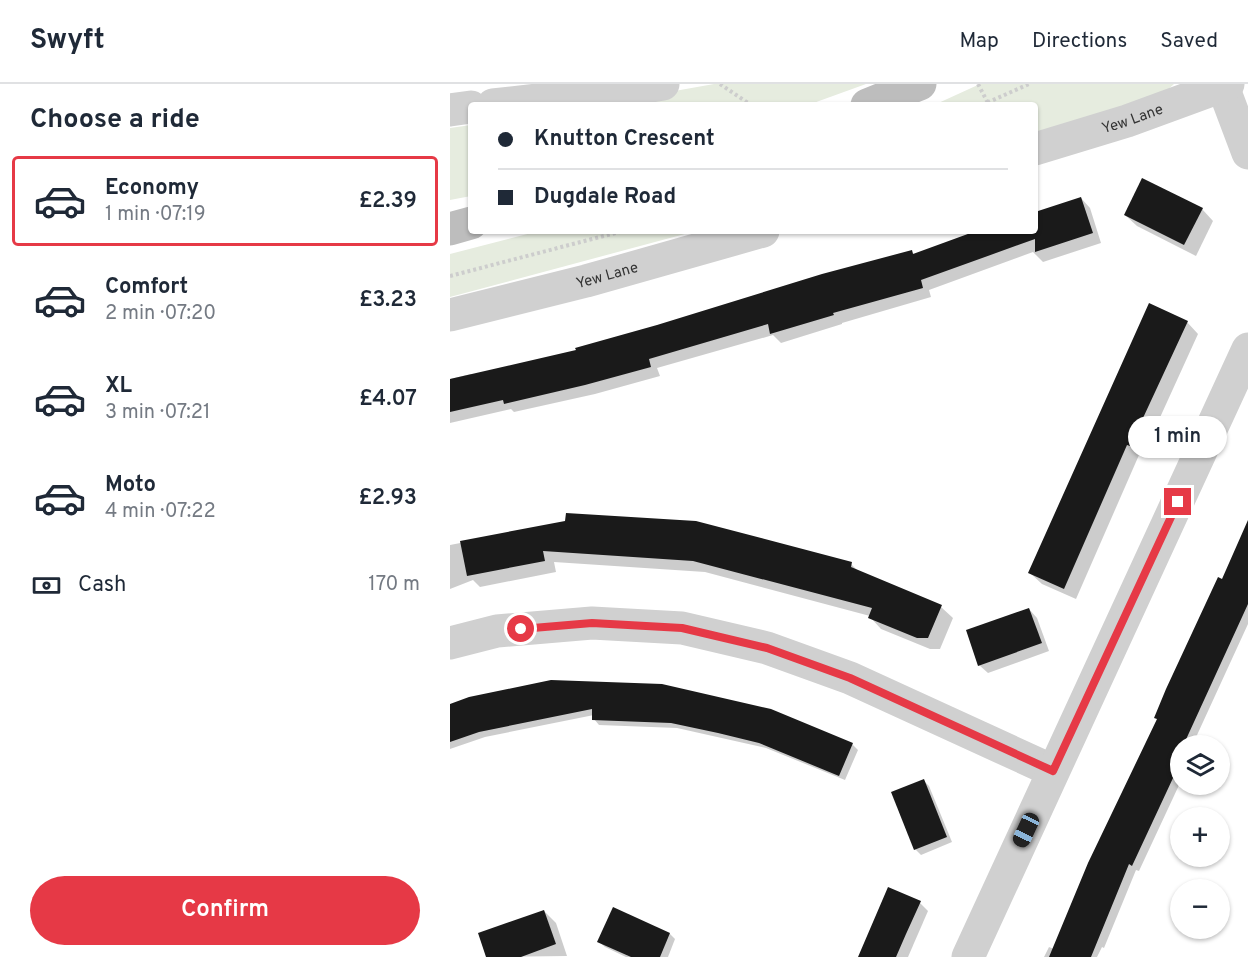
<!DOCTYPE html>
<meta charset="utf-8">
<style>
body{margin:0;font-family:Overpass,sans-serif;background:#f6f6f7;color:#1f2937;height:100vh;display:flex;flex-direction:column;font-size:22px;white-space:nowrap}
*{box-sizing:border-box;margin:0}
p{font-size:20px;color:#747a83}
.icon{flex:none;width:33px;height:33px;fill:none;stroke:currentColor;stroke-width:2;stroke-linecap:round;stroke-linejoin:round}
.map{position:relative;flex:1;overflow:hidden}
.sheet{display:flex;flex-direction:column;background:#fff;width:450px}
.sheet>*{flex:none}
.top-card{position:absolute;left:18px;top:18px;width:570px;height:132px;border-radius:6px;box-shadow:0 2px 4px #0004;display:grid;align-content:center;height:132px;padding:0 30px;background:#fff}
.fabs{position:absolute;left:720px;top:651px;display:grid;gap:12px}
.fabs a{display:grid;place-items:center;width:60px;height:60px;border-radius:50%;background:#fff;box-shadow:0 2px 4px #0004;font-size:30px}
.end{position:absolute;width:27px;height:27px;margin:-14px;border:8px solid #e63946;background:#fff;box-shadow:0 0 0 3px #fff}
.from{border-radius:50%}
.bubble{position:absolute;height:42px;border-radius:21px;background:#fff;box-shadow:0 2px 4px #0004;font-size:20px;font-weight:600;line-height:42px;text-align:center}
.car{position:absolute;width:18px;height:36px;margin:-18px -9px;border-radius:8px;box-shadow:0 0 4px 2px #0007;background:linear-gradient(#222 24%,#8ab4d8 0 40%,#222 0 76%,#8ab4d8 0 86%,#222 0)}
.top-card b{display:flex;align-items:center;gap:21px;height:57px;font-size:22px}
.top-card b+b{border-top:2px solid #e0e1e3}
.top-card i{width:15px;height:15px;background:#1f2937}
ul{padding:0;list-style:none}
li{display:flex;align-items:center;gap:18px;height:90px;margin:0 12px 9px;padding:0 18px;border:3px solid transparent;border-radius:6px}
li div{flex:1}
li b{display:block;font-size:22px}
li em{font-style:normal;font-weight:600}
li.current{border-color:#e63946}
li>.icon{width:54px;height:54px;stroke-width:1.5}
h2{padding:0 30px;font-size:27px;line-height:72px}
.pay{display:flex;align-items:center;gap:15px;height:66px;padding:0 30px;font-size:22px}
.pay p{margin-inline-start:auto}
.action{display:flex;gap:12px;margin-top:auto;padding:12px 30px}
.action a{flex:1;height:69px;border-radius:36px;background:#e63946;color:#fff;font-size:24px;font-weight:600;line-height:69px;text-align:center}
header{display:flex;align-items:center;gap:36px;box-sizing:border-box;height:84px;padding:0 30px;background:#fff;border-bottom:2px solid #e0e1e3}
header strong{font-size:28px}
nav{display:flex;gap:33px;margin-inline-start:auto;font-size:21px}
main{display:flex;flex:1;min-height:0}
.map>svg:first-child{display:block}
</style>
<header>
<strong>Swyft</strong>
<nav><a>Map</a><a>Directions</a><a>Saved</a></nav>
</header>
<main>
<section class="sheet">
<h2>Choose a ride</h2>
<ul>
<li class="current"><svg class="icon" aria-label="car" viewBox="0 0 24 24"><path d="M5 17H2v-5l4-1 3-4h7l3 4 3 1v5h-3M9 17h6M6 11h13"/><circle cx="7" cy="17" r="2"/><circle cx="17" cy="17" r="2"/></svg><div><b>Economy</b><p>1 min · 07:19</p></div><em>£2.39</em></li>
<li><svg class="icon" aria-label="car" viewBox="0 0 24 24"><path d="M5 17H2v-5l4-1 3-4h7l3 4 3 1v5h-3M9 17h6M6 11h13"/><circle cx="7" cy="17" r="2"/><circle cx="17" cy="17" r="2"/></svg><div><b>Comfort</b><p>2 min · 07:20</p></div><em>£3.23</em></li>
<li><svg class="icon" aria-label="car" viewBox="0 0 24 24"><path d="M5 17H2v-5l4-1 3-4h7l3 4 3 1v5h-3M9 17h6M6 11h13"/><circle cx="7" cy="17" r="2"/><circle cx="17" cy="17" r="2"/></svg><div><b>XL</b><p>3 min · 07:21</p></div><em>£4.07</em></li>
<li><svg class="icon" aria-label="car" viewBox="0 0 24 24"><path d="M5 17H2v-5l4-1 3-4h7l3 4 3 1v5h-3M9 17h6M6 11h13"/><circle cx="7" cy="17" r="2"/><circle cx="17" cy="17" r="2"/></svg><div><b>Moto</b><p>4 min · 07:22</p></div><em>£2.93</em></li>
</ul>
<div class="pay"><svg class="icon" aria-label="cash" viewBox="0 0 24 24"><path d="M3 7h18v10H3z"/><circle cx="12" cy="12" r="2"/></svg>Cash<p>170 m</p></div>
<div class="action"><a>Confirm</a></div>
</section>
<div class="map">
<svg width="798" height="873" viewBox="0 0 798 873">
<rect width="100%" height="100%" fill="#fff"/>
<g fill="#e6ecdf">
<polygon points="264,0 416,0 358,21 146,21"/>
<polygon points="530,0 724,0 712,11 585,50 585,21 484,21"/>
<polygon points="21,41 21,112 0,116 0,44"/>
<polygon points="89,147 246,147 0,213 0,170"/>
</g>
<g fill="#0003">
<polygon points="631,114 640,124 651,159 593,178 583,168 479,206 481,213 392,239 392,240 331,259 323,251 207,284 210,292 145,310 64,328 61,325 0,339 0,295 21,290 22,292 127,267 461,167 465,171 530,147 585,147 585,129"/>
<polygon points="752,125 763,137 746,172 687,142 675,131"/>
<polygon points="737,238 748,250 692,373 689,371 626,515 592,500 580,489"/>
<polygon points="117,438 401,480 410,489 491,523 503,534 490,565 480,565 431,545 420,533 420,532 255,488 104,478 106,488 30,503 23,496 0,505 0,461"/>
<polygon points="798,440 798,540 742,662 730,662 730,699 689,787 686,786 654,864 652,863 647,873 594,873 599,863 604,865"/>
<polygon points="579,525 587,534 599,567 538,589 529,581"/>
<polygon points="101,598 402,660 408,666 395,696 316,664 227,644 149,641 144,635 144,631 35,653 0,665 0,621"/>
<polygon points="474,697 479,702 502,758 471,771 465,765"/>
<polygon points="470,819 478,827 458,873 416,873"/>
<polygon points="94,827 106,839 117,872 38,873"/>
<polygon points="220,850 225,855 218,873 176,873 155,863 149,858"/>
</g>
<g fill="#1a1a1a">
<polygon points="692,94 753,124 734,161 674,131"/>
<polygon points="631,113 643,149 585,168 585,155 471,196 473,204 383,229 384,231 320,250 318,240 199,275 201,283 135,301 54,320 53,316 0,328 0,295 126,266 125,264 207,241 372,190 462,166 463,170 526,147 585,147 585,128"/>
<polygon points="699,219 738,237 680,362 677,361 614,505 578,489"/>
<polygon points="116,429 246,437 402,478 401,483 492,521 478,554 467,554 418,534 422,524 243,477 93,467 95,477 17,492 10,457 115,437"/>
<polygon points="798,436 798,520 733,662 730,662 730,679 682,782 679,780 641,873 599,873 638,779 707,635 704,634 716,605 768,493 772,495"/>
<polygon points="579,524 592,559 528,582 516,546"/>
<polygon points="101,596 212,600 321,625 403,659 389,692 309,659 268,649 221,639 142,636 142,625 29,648 0,658 0,620 19,613"/>
<polygon points="474,695 497,753 464,766 441,708"/>
<polygon points="438,803 471,817 456,850 446,873 408,873"/>
<polygon points="163,823 220,849 210,873 181,873 147,858"/>
<polygon points="94,826 106,860 71,873 36,873 28,849"/>
</g>
<g fill="none" stroke-linecap="round" stroke-linejoin="round">
<g stroke="#cdcdcd" stroke-width="4" stroke-dasharray="3 3" stroke-linecap="butt">
<polyline points="270,0 301,21"/>
<polyline points="528,0 539,21"/>
<polyline points="532,21 579,0"/>
<polyline points="0,192 173,147"/>
</g>
<g stroke="#d0d0d0" stroke-width="33">
<polyline points="772,0 798,69"/>
<polyline points="43,21 184,5 213,0"/>
<polyline points="0,26 21,23"/>
<path id="s1" d="M585,65L677,37L778,0"/>
<path id="s2" d="M0,231L136,197L313,147"/>
<polyline points="0,559 47,547 142,539 232,544 317,564 400,594 603,687"/>
<polyline points="518,873 798,265"/>
</g>
<g stroke="#bdbdbd" stroke-width="33">
<polyline points="417,21 470,0"/>
<polyline points="0,145 21,139"/>
</g>
</g>
<g fill="none" stroke-linecap="round" stroke-linejoin="round">
<polyline stroke="#e63946" stroke-width="8" points="71,545 142,539 232,544 317,564 400,594 603,687 728,418"/>
</g>
<g text-anchor="middle" stroke-width="6" stroke-linejoin="round" paint-order="stroke">
<g font-size="15" fill="#333" stroke="#fff">
<text dy="5" stroke="none"><textPath href="#s1" startOffset="102">Yew Lane</textPath></text>
<text dy="5" stroke="none"><textPath href="#s2" startOffset="162">Yew Lane</textPath></text>
</g>
</g>
</svg>
<div class="fabs">
<a><svg class="icon" aria-label="layers" viewBox="0 0 24 24"><path d="M12 4l9 5-9 5-9-5zM3 14l9 5 9-5"/></svg></a>
<a>+</a>
<a>−</a>
</div>
<i class="end from" style="left:71px;top:545px"></i>
<i class="end" style="left:728px;top:418px"></i>
<div class="bubble" style="left:678px;top:332px;width:99px">1 min</div>
<i class="car" style="left:576px;top:746px;rotate:205deg"></i>
<div class="top-card">
<b><i class="from"></i>Knutton Crescent</b>
<b><i></i>Dugdale Road</b>
</div>
</div>
</main>
